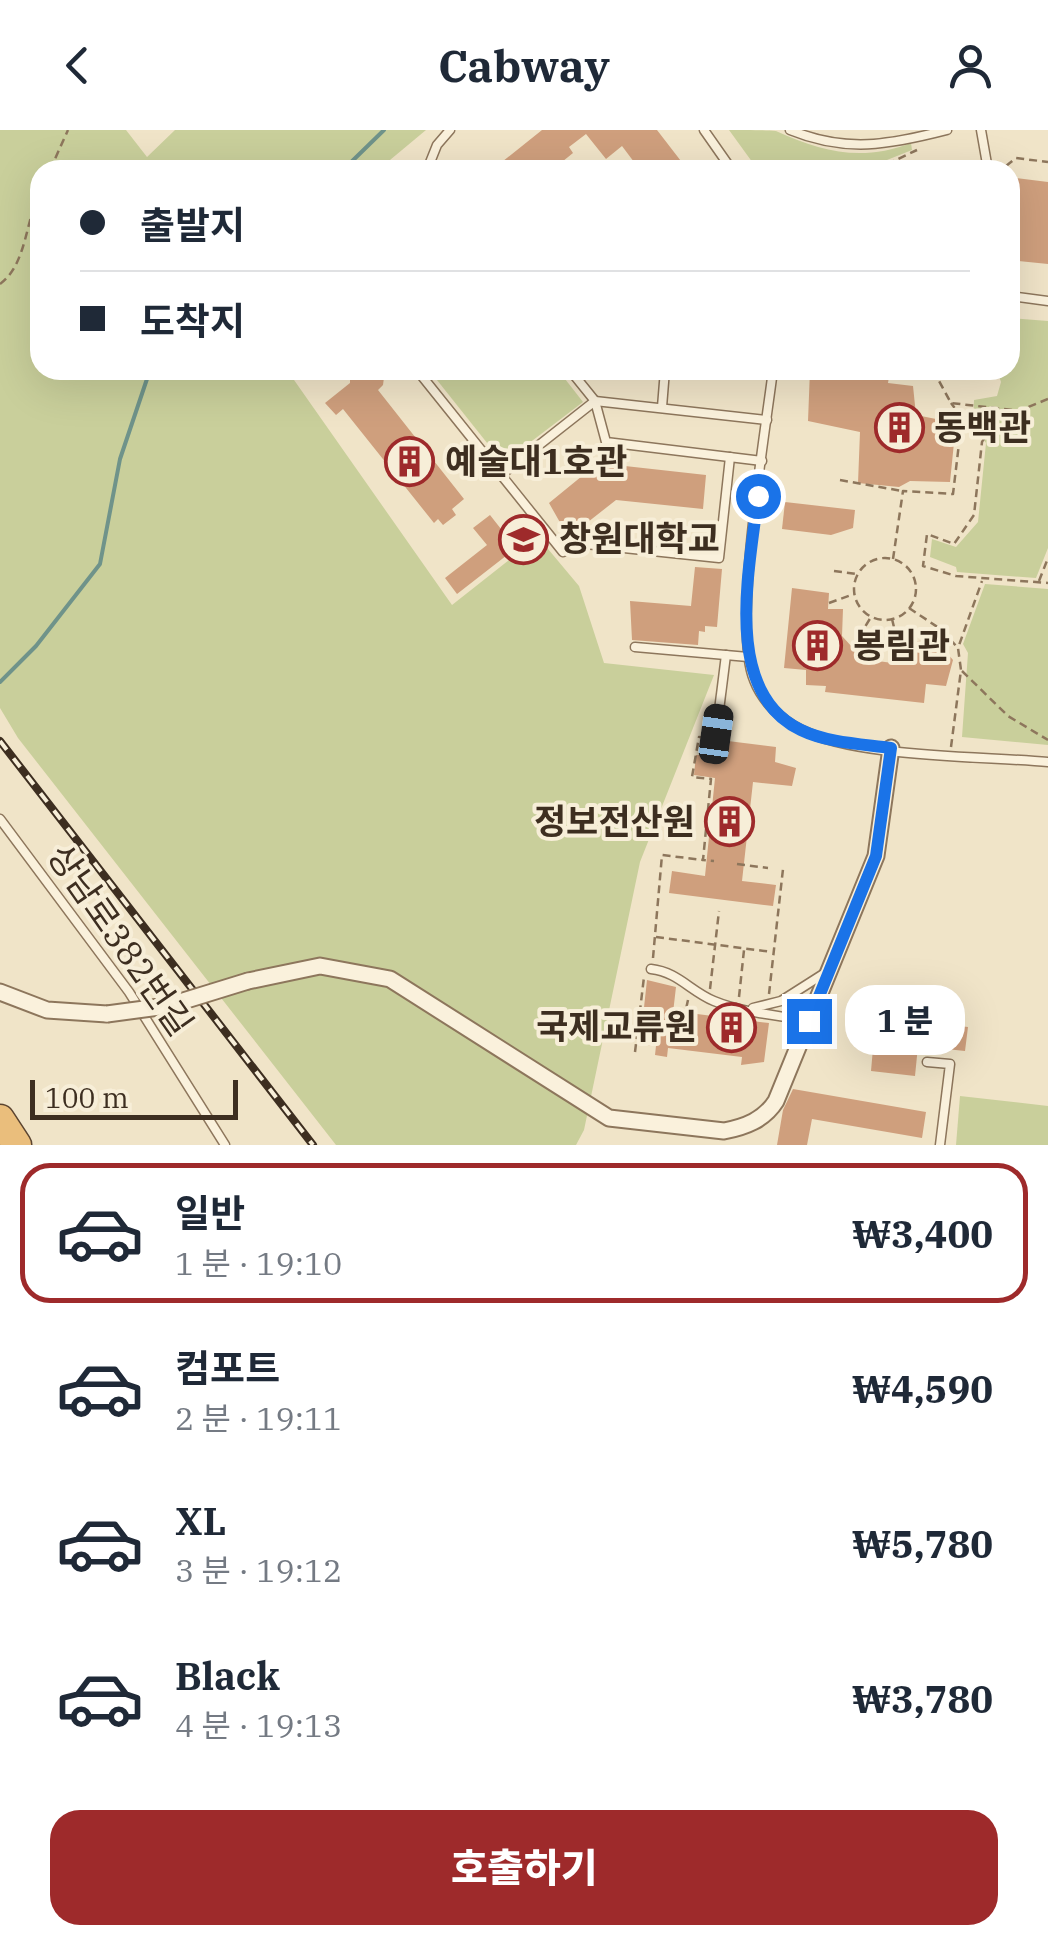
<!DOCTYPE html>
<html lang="ko">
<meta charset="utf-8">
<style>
body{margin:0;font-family:"IBM Plex Serif","Noto Sans KR",serif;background:#f2f2f3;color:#1f2937;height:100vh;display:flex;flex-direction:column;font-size:38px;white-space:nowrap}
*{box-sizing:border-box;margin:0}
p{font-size:32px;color:#747a83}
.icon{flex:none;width:55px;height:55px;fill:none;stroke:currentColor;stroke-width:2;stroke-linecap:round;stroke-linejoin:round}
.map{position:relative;height:1015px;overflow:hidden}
.side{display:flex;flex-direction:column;background:#fff;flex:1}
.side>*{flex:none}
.banner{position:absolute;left:30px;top:30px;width:990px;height:220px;border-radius:30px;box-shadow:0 10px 40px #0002;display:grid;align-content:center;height:220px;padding:0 50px;background:#fff}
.scale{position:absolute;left:30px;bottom:25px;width:208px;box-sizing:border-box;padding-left:10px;border:5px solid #3d2e20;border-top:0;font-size:28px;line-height:35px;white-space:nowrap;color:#3d2e20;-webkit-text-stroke:8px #f7eed8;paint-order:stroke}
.end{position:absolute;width:45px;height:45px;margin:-22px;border:12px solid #1a73e8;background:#fff;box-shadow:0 0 0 5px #fff}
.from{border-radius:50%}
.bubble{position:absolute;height:70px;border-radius:30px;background:#fff;box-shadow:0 10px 40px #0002;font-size:32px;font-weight:800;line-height:70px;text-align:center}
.car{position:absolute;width:30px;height:60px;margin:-30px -15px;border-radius:12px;box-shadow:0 0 8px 2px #0007;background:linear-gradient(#222 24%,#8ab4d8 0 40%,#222 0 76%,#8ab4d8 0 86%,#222 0)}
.banner b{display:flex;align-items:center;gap:35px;height:95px;font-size:38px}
.banner b+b{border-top:2px solid #e0e1e3}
.banner i{width:25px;height:25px;background:#1f2937}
ul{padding:18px 0 0;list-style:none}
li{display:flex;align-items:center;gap:30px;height:140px;margin:0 20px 15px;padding:0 30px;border:5px solid transparent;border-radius:30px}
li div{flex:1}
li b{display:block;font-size:38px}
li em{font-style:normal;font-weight:800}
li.current{border-color:#9e2a2b}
li>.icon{width:90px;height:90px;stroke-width:1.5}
.cta{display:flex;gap:20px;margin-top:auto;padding:20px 50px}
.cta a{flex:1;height:115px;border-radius:30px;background:#9e2a2b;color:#fff;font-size:40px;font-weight:800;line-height:115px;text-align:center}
header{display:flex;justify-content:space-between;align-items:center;height:130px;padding:0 50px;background:#fff;font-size:45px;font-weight:800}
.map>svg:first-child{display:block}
</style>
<header><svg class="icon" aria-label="back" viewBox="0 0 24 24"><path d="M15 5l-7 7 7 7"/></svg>Cabway<svg class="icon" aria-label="person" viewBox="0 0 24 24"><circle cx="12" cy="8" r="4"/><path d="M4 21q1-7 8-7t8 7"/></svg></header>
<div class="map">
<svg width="1048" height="1015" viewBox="0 0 1048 1015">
<rect width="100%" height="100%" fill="#f0e4c8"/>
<g fill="#c9cf9b">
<polygon points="0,0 126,0 147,27 175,0 426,0 378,40 40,40 40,240 287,240 452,475 538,407 579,456 604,533 714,545 640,732 584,1000 576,1015 336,1015 18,608 0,578"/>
<path d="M729,0C743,0 764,0 776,1C822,22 862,32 911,13L912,20L862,40H758Z"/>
<polygon points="1010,188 1048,191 1048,418 1036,448 957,442 956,437 930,427 932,409 956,417 978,392 986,313 973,296 974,270 997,266 1001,252 997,240 1010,240"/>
<polygon points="429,240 558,240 583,272 503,333"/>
<polygon points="985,454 1048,459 1048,615 962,607 968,523 963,514"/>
<polygon points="960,966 1048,976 1048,1015 956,1015"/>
</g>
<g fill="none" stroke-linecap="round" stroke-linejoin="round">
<g stroke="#6f938a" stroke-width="4">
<polyline points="343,40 384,0"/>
<polyline points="0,552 36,516 100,434 120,329 150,240"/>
</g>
</g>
<g fill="#cf9f7d">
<polygon points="542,0 657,0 684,35 677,40 640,40 622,16 606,29 586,4 569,17 573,23 552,40 492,40"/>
<polygon points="1016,48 1048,52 1048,134 1010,130"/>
<polygon points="350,240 385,240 383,255 378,260 464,369 452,379 456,385 443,395 438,389 434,393 343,279 336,285 325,273 350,253"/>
<polygon points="810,240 890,240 888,253 913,256 916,285 956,293 950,352 910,351 899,357 858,353 860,302 808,291"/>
<polygon points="598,333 706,345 703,379 616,370 574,403 571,399 566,403 549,373"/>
<polygon points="785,372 855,380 853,398 831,405 782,399"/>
<polygon points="490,385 516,418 457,464 445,448 487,415 473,398"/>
<polygon points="695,437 722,439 717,497 705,496 705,502 699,501 698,515 632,510 630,471 691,476"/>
<polygon points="792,458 829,463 828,479 843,479 842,506 863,529 907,535 910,512 935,509 953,530 946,556 926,554 924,573 825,562 826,556 806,555 806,540 784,538"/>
<polygon points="720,610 776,617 775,632 796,638 792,656 753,652 742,751 776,755 773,776 669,763 672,741 705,746 715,648 694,645 696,625 700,625 701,612"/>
<polygon points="647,850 676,857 671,900 695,903 697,884 769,893 764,932 741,935 742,927 668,918 667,927 655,925 656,916 640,914"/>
<polygon points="903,890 968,897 965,921 918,916 915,946 871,941 874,907 885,908 886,896 902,898"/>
<polygon points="793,959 926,982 922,1008 812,989 807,1015 777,1015 783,980"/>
</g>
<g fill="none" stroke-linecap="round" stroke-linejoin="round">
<defs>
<g id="service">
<polyline points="704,0 732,40"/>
<path d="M790,0C846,23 889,15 947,0"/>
<polyline points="981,0 987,34 981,40"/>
<polyline points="427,40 437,15 450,0"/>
<polyline points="1010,166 1048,171"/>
<polyline points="417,240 563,422 576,413 719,428 730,327"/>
<polyline points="570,240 595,271 606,312 762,331"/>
<path d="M773,240C765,305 732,497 754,550C762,571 780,589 800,599C856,628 982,626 1048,632"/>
<polyline points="662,277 665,240"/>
<polyline points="501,345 595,271 767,290"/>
<polyline points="635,517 748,527"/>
<polyline points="716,604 726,525"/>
<polyline points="0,689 129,862 225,1015"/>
<path d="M651,839C678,842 690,861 714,871C743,883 778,885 809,891"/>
<polyline points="753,878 781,871 825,843"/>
<polyline points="927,932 950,934 940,1015"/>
</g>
<g id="minor">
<path d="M248,851L320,836L390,849L609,988L724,1001C745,997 764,990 776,971L876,726L891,618"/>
<polyline points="0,862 47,880 107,884"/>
</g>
<polyline id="trunk" points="0,989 17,1015"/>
</defs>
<use href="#service" stroke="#8d765c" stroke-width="11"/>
<use href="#minor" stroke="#8d765c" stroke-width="19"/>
<use href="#trunk" stroke="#5b4430" stroke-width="31"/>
<g stroke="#8d765c" stroke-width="2.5" stroke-dasharray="8 5" stroke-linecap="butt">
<polyline points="1006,36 1016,28 1048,32"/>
<polyline points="50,40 68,0"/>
<polyline points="875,40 917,20"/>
<path d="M0,154C27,134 25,91 40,63"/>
<polyline points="933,240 951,273 1012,280"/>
<polyline points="1048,269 994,291 982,312 974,385 954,414 927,404 923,436 956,446 1048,453"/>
<polyline points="840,350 902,361"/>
<circle cx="885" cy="459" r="31"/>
<polyline points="893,429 903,361 953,364 962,288 951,273"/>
<polyline points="834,441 857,444"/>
<polyline points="1039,451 1048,428"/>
<polyline points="829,473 854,464"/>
<polyline points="909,478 942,500 957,517"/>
<polyline points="892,489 903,534"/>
<polyline points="852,518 871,487"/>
<polyline points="962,541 1008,586 1048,610"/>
<polyline points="706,608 699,607 692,647 711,649 703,730 714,731"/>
<polyline points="951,617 961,540 958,518 982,451"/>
<polyline points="737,734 768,738"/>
<polyline points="656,807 772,822"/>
<polyline points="653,828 662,725 703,730"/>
<polyline points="710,859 719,781"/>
<polyline points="769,864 783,739"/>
<polyline points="739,867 744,820"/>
<polyline points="681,902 688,870"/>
<polyline points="635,922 644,847"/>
</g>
<use href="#service" stroke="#faf1dc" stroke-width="8"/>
<use href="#minor" stroke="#faf1dc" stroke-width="15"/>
<use href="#trunk" stroke="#eabe7c" stroke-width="28"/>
<defs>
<polyline id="rail" points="0,611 313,1015"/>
</defs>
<use href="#rail" stroke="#3d2e20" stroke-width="8"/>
<use href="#rail" stroke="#f7eed8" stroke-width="4" stroke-dasharray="11" stroke-linecap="butt"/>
<defs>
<polyline id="minor-bridge" points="107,884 167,876 248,851"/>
</defs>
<use href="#minor-bridge" stroke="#8d765c" stroke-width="19" stroke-linecap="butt"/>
<use href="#minor-bridge" stroke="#faf1dc" stroke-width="15"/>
</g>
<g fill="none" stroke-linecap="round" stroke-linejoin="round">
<path stroke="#1a73e8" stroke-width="12" d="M758,366C750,437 721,562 801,600C828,613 861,614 891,618L876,726L809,891"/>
</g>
<defs>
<symbol id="building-ring" viewBox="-11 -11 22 22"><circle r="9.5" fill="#f7eed8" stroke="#9e2a2b" stroke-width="1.5"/><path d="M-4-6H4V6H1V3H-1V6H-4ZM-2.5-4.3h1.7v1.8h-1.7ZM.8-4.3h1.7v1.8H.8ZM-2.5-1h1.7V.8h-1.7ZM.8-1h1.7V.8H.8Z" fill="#9e2a2b"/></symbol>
<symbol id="university-ring" viewBox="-11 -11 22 22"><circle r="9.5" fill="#f7eed8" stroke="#9e2a2b" stroke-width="1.5"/><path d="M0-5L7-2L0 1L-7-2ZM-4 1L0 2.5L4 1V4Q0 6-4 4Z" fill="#9e2a2b"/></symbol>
</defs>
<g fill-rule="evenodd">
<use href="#building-ring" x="872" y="270" width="55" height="55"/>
<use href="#building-ring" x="382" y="304" width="55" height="55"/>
<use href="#university-ring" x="496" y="382" width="55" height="55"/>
<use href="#building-ring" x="790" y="488" width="55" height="55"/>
<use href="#building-ring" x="702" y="664" width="55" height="55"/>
<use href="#building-ring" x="704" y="870" width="55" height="55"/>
</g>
<g text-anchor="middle" stroke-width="8" stroke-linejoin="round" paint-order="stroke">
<g font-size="35" font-weight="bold" fill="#3d2e20" stroke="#f7eed8" text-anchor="start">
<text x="934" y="310">동백관</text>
<text x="445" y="344">예술대1호관</text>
<text x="559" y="421">창원대학교</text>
<text x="853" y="528">봉림관</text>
<text x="695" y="704" text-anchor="end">정보전산원</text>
<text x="697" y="909" text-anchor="end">국제교류원</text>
</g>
<g font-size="35" fill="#3d2e20" stroke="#f7eed8">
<text transform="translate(120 810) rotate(55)" y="12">상남로382번길</text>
</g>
</g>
</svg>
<div class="scale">100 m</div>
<i class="end from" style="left:758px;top:366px"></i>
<i class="end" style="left:809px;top:891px"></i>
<div class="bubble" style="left:845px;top:855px;width:120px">1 분</div>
<i class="car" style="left:716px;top:604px;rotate:8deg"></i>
<div class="banner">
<b><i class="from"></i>출발지</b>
<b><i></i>도착지</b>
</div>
</div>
<section class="side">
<ul>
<li class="current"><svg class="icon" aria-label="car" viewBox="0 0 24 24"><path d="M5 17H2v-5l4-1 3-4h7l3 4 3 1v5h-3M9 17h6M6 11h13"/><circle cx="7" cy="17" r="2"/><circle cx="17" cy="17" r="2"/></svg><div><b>일반</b><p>1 분 · 19:10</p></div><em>₩3,400</em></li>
<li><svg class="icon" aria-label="car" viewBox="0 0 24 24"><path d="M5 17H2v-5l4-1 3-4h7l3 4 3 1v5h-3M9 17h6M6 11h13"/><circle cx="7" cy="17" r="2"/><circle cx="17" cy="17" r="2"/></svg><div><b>컴포트</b><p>2 분 · 19:11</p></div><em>₩4,590</em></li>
<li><svg class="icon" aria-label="car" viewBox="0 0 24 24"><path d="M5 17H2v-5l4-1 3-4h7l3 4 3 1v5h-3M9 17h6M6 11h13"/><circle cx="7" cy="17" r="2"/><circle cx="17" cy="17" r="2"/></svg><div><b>XL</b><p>3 분 · 19:12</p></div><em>₩5,780</em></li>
<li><svg class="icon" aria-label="car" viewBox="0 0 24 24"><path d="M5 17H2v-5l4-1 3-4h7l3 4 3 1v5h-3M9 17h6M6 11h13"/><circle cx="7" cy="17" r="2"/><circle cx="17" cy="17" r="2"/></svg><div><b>Black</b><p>4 분 · 19:13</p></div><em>₩3,780</em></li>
</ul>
<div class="cta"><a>호출하기</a></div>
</section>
